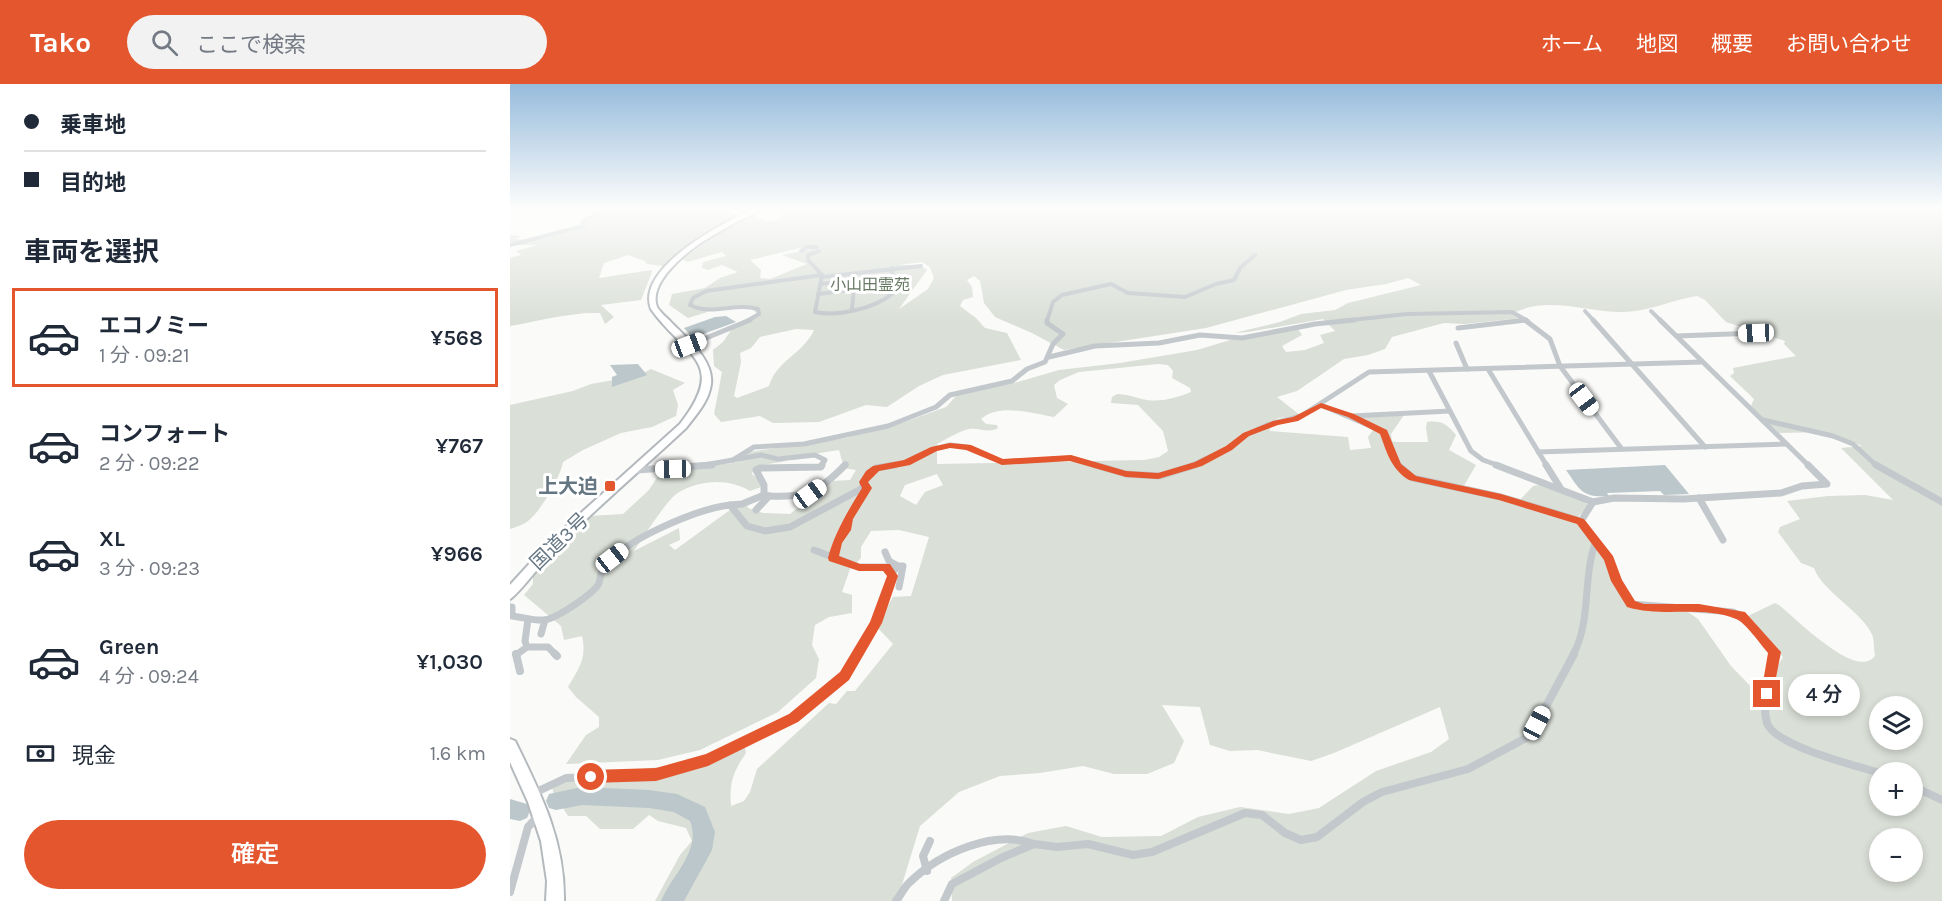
<!DOCTYPE html>
<html lang="ja">
<meta charset="utf-8">
<style>
body{margin:0;font-family:Karla,"Noto Sans JP",sans-serif;background:#f2f2f3;color:#1f2937;height:100vh;display:flex;flex-direction:column;font-size:22px;white-space:nowrap}
*{box-sizing:border-box;margin:0}
p{font-size:20px;color:#747a83}
.icon{flex:none;width:33px;height:33px;fill:none;stroke:currentColor;stroke-width:2;stroke-linecap:round;stroke-linejoin:round}
.map{position:relative;flex:1;overflow:hidden}
.sheet{display:flex;flex-direction:column;background:#fff;width:510px}
.sheet>*{flex:none}
.guide{display:grid;align-content:center;height:132px;padding:0 24px;background:#fff}
.buttons{position:absolute;left:1359px;top:612px;display:grid;gap:12px}
.buttons a{display:grid;place-items:center;width:54px;height:54px;border-radius:50%;background:#fff;box-shadow:0 3px 9px #0003;font-size:30px}
.end{position:absolute;width:27px;height:27px;margin:-14px;border:8px solid #e4572e;background:#fff;box-shadow:0 0 0 3px #fff}
.from{border-radius:50%}
.bubble{position:absolute;height:42px;border-radius:21px;background:#fff;box-shadow:0 3px 9px #0003;font-size:20px;font-weight:600;line-height:42px;text-align:center}
.car{position:absolute;width:18px;height:36px;margin:-18px -9px;border-radius:8px;box-shadow:0 0 4px 2px #0007;background:linear-gradient(#fff 24%,#345 0 40%,#fff 0 76%,#345 0 86%,#fff 0)}
.guide b{display:flex;align-items:center;gap:21px;height:57px;font-size:22px}
.guide b+b{border-top:2px solid #e0e1e3}
.guide i{width:15px;height:15px;background:#1f2937}
ul{padding:0;list-style:none}
li{display:flex;align-items:center;gap:18px;height:99px;margin:0 12px 9px;padding:0 12px;border:3px solid transparent;border-radius:0px}
li div{flex:1}
li b{display:block;font-size:22px}
li em{font-style:normal;font-weight:600}
li.current{border-color:#e4572e}
li>.icon{width:54px;height:54px;stroke-width:1.5}
h2{padding:0 24px;font-size:27px;line-height:72px}
.pay{display:flex;align-items:center;gap:15px;height:66px;padding:0 24px;font-size:22px}
.pay p{margin-inline-start:auto}
.cta{display:flex;gap:12px;margin-top:auto;padding:12px 24px}
.cta a{flex:1;height:69px;border-radius:36px;background:#e4572e;color:#fff;font-size:24px;font-weight:600;line-height:69px;text-align:center}
header{display:flex;align-items:center;gap:36px;box-sizing:border-box;height:84px;padding:0 30px;background:#e4572e;color:#fff}
header strong{font-size:28px}
nav{display:flex;gap:33px;margin-inline-start:auto;font-size:21px}
.search{width:420px;height:54px;background:#f2f2f3;display:flex;align-items:center;gap:15px;box-sizing:border-box;padding:0 21px;border-radius:33px;color:#747a83;font-size:22px}
main{display:flex;flex:1;min-height:0}
.map>svg:first-child{display:block}
</style>
<header>
<strong>Tako</strong>
<div class="search"><svg class="icon" aria-label="search" viewBox="0 0 24 24"><circle cx="10" cy="10" r="6"/><path d="M15 15l6 6"/></svg>ここで検索</div>
<nav><a>ホーム</a><a>地図</a><a>概要</a><a>お問い合わせ</a></nav>
</header>
<main>
<section class="sheet">
<div class="guide">
<b><i class="from"></i>乗車地</b>
<b><i></i>目的地</b>
</div>
<h2>車両を選択</h2>
<ul>
<li class="current"><svg class="icon" aria-label="car" viewBox="0 0 24 24"><path d="M5 17H2v-5l4-1 3-4h7l3 4 3 1v5h-3M9 17h6M6 11h13"/><circle cx="7" cy="17" r="2"/><circle cx="17" cy="17" r="2"/></svg><div><b>エコノミー</b><p>1 分 · 09:21</p></div><em>¥568</em></li>
<li><svg class="icon" aria-label="car" viewBox="0 0 24 24"><path d="M5 17H2v-5l4-1 3-4h7l3 4 3 1v5h-3M9 17h6M6 11h13"/><circle cx="7" cy="17" r="2"/><circle cx="17" cy="17" r="2"/></svg><div><b>コンフォート</b><p>2 分 · 09:22</p></div><em>¥767</em></li>
<li><svg class="icon" aria-label="car" viewBox="0 0 24 24"><path d="M5 17H2v-5l4-1 3-4h7l3 4 3 1v5h-3M9 17h6M6 11h13"/><circle cx="7" cy="17" r="2"/><circle cx="17" cy="17" r="2"/></svg><div><b>XL</b><p>3 分 · 09:23</p></div><em>¥966</em></li>
<li><svg class="icon" aria-label="car" viewBox="0 0 24 24"><path d="M5 17H2v-5l4-1 3-4h7l3 4 3 1v5h-3M9 17h6M6 11h13"/><circle cx="7" cy="17" r="2"/><circle cx="17" cy="17" r="2"/></svg><div><b>Green</b><p>4 分 · 09:24</p></div><em>¥1,030</em></li>
</ul>
<div class="pay"><svg class="icon" aria-label="cash" viewBox="0 0 24 24"><path d="M3 7h18v10H3z"/><circle cx="12" cy="12" r="2"/></svg>現金<p>1.6 km</p></div>
<div class="cta"><a>確定</a></div>
</section>
<div class="map">
<svg width="1432" height="817" viewBox="0 0 1432 817">
<rect width="100%" height="100%" fill="#fafaf8"/>
<g fill="#dadfd7" fill-rule="evenodd">
<path d="M98,125H217L227,131L188,152L180,165L160,180L153,182L137,180L135,177L118,171L94,179L89,194L142,186V188L131,216L91,221L104,233L95,240L90,229C59,228 30,237 0,242V174L11,171L6,167L27,161H0V151L11,152L5,155L17,156L71,143L79,133Z"/>
<path d="M278,125H1432V817H442L441,794L463,778L518,749L556,742L592,753L651,752L688,733L730,723L779,730L809,724L866,687L921,668L939,655L930,623L824,669L801,677L747,666L720,667L700,661L690,623L652,621L674,657L664,679L637,690H604L573,682L530,689L490,692L449,708L410,742L387,817H145L170,771L182,757L176,744L148,737L139,731L123,745H90L76,732H58L43,708L42,697L164,681L234,660L236,669C223,688 219,699 221,722L234,717L240,708L247,685L319,619L326,620L337,607H345L383,560L366,542L383,513L401,512L419,453L389,446L361,447L351,463V474L340,485L332,508L342,511V529L319,533L305,541L302,561L309,575L306,594L268,628L190,666L148,676L56,680L76,651L89,643V633L66,613L58,603C69,584 77,575 72,552L54,556L51,542L14,511L23,500V490L47,461L79,432L113,430L139,406L151,387L223,379L250,373L276,377L253,381L243,386L242,390L249,396L251,403L240,407C218,394 191,396 169,408C157,415 133,454 124,467L169,444L170,456L159,461L165,466L235,415L238,424L253,429L280,430L322,397L340,396L346,386L334,384L329,366L278,374L258,371L231,374L239,368L336,354L395,338L436,323L447,311L504,299L549,286L610,279L687,266L727,254L788,245L792,251L772,262L776,268L795,266L814,259L810,251L825,247L813,235L738,248L724,249L770,238L791,230L825,226L838,219L911,201L898,194L876,200L836,206L696,244L554,266L522,249L485,233L474,219L470,197L464,192L457,196L462,203L463,213L453,216L450,222L466,234L475,244L497,249L511,276L433,291L409,302L377,323L356,321L309,338L263,339L250,332L211,338L204,330L212,288L204,282L203,266L213,258L224,242L247,229L241,224L207,225L178,234L159,221L162,210L195,204L210,194L228,188L212,181L198,186L192,184L193,178L216,172L212,168L177,178L172,175L232,134L240,131L261,138L273,132L269,128ZM294,163H310L272,171L297,180L260,195L250,194L251,186L240,176ZM412,178L420,183L424,194L418,205L389,225L417,186L410,181H389ZM1187,212L1195,216L1216,238L1275,257L1274,260L1286,272L1223,284L1224,289L1220,292L1244,315L1241,322L1269,349L1316,348L1352,362L1331,364L1383,416L1355,411L1318,412L1277,417L1290,435L1270,443L1268,448L1291,479L1304,484C1312,508 1355,529 1363,553C1364,559 1364,566 1365,572C1363,574 1361,576 1358,577C1336,585 1285,534 1269,521L1265,519L1238,532L1273,573L1263,590V612L1249,611L1221,582L1188,535L1175,526H1140L1127,524L1119,520L1095,474L1068,440L1067,434L1078,422L1075,417L1029,401L1023,402L1006,420L952,405L966,381L939,366L946,351C937,340 931,336 917,338L916,343L918,358H886L882,357L881,350L894,331L846,333L866,342L858,353L861,364L840,366L838,353L760,347L759,340L769,334L790,331L767,313L787,307L834,275L858,271L875,265L882,253L934,239L955,240L1011,234L1004,229C1038,211 1079,229 1114,228C1140,227 1162,216 1187,212ZM286,245L304,246C294,269 266,277 259,302L227,314L224,312L231,278L230,269L241,264L250,253ZM648,280L658,281L663,287L662,294L680,304L681,308C666,314 652,318 637,316C626,314 617,310 607,310L602,313L601,319L628,321L653,347L658,367L649,373L634,376L427,380V360C437,355 449,347 459,345C470,343 477,350 488,344L487,341L476,340L471,335C489,319 521,329 544,333L558,320L547,314L544,301L550,296L569,288ZM427,390L433,401L415,408L406,421L390,412L395,401ZM1370,622H1402V656H1370ZM1370,688H1402V722H1370ZM1370,754H1402V788H1370Z"/>
<path d="M141,285L175,299L163,306L168,321L166,332L142,343L111,349L73,366L53,378C50,394 31,427 18,437C13,441 6,443 0,445V321L63,307L81,300L127,292Z"/>
</g>
<g fill="#bbc7cb">
<polygon points="216,232 226,238 185,253 182,253 174,244 205,233"/>
<polygon points="128,280 137,291 102,303 102,293 107,291 100,281"/>
<path d="M1155,381L1179,410L1154,411L1150,407L1097,409L1099,412C1072,414 1070,406 1056,386Z"/>
</g>
<g fill="none" stroke-linecap="round" stroke-linejoin="round">
<g fill="#bbc7cb" fill-rule="evenodd">
<path d="M72,703L139,706L167,710L195,723L205,748L202,766L174,817H151C162,791 192,766 180,737L164,728L139,724L72,721L46,726L39,724L36,717L39,710Z"/>
<polygon points="0,715 17,720 20,727 17,734 10,737 0,735"/>
</g>
<defs>
<polyline id="secondary" points="219,125 232,132"/>
<g id="highway">
<path d="M243,125H251C243,131 232,135 223,140C203,151 182,163 166,179C155,190 141,207 147,223C150,228 156,233 160,237C175,253 204,275 201,300C199,317 186,331 176,344C128,389 76,432 31,481C25,488 6,512 0,515V501L41,456L170,340C219,277 175,273 141,225C125,184 214,138 243,125Z"/>
<path d="M0,655L5,657C31,710 55,757 54,817H36L37,797L31,757L18,718L0,678Z"/>
</g>
</defs>
<use href="#secondary" stroke="#b3babf" stroke-width="8"/>
<use href="#highway" stroke="#b4b9bd" stroke-width="4"/>
<g stroke="#c3c8cc" stroke-width="4">
<polyline points="1376,125 1432,128"/>
<polyline points="0,161 73,142 73,137 96,125"/>
<polyline points="291,167 297,163 307,163"/>
<polyline points="309,167 298,171 298,176 312,191"/>
<polyline points="312,193 411,182"/>
<polyline points="310,200 381,192"/>
<polyline points="308,210 381,201"/>
<polyline points="342,225 344,203"/>
<polyline points="1075,227 1084,237"/>
<polyline points="1141,227 1151,237"/>
<path d="M237,237L249,230L248,225C225,218 202,232 180,221L183,214L196,207L312,191L305,228C328,233 366,224 383,209L382,184"/>
<polyline points="537,237 543,218 552,211 601,200 618,209 675,213 706,200 724,196 730,184 745,171"/>
<polyline points="831,237 897,230 1002,228 1018,237"/>
<polyline points="1006,237 1016,236"/>
</g>
<g stroke="#c3c8cc" stroke-width="5">
<polyline points="1015,236 1040,255 1050,282 1111,364"/>
<polyline points="1083,236 1195,363"/>
<polyline points="1150,236 1299,382"/>
<polyline points="948,244 1016,236"/>
<polyline points="1167,252 1246,249"/>
<polyline points="946,259 957,285"/>
<polyline points="179,261 240,236"/>
<polyline points="539,273 585,262 649,259 690,251 732,254 805,240 844,236"/>
<polyline points="978,285 1037,382"/>
<polyline points="919,287 961,367 973,376 990,382"/>
<polyline points="811,321 874,348 889,382"/>
<polyline points="842,332 940,327"/>
<polyline points="1253,336 1323,352 1343,360 1367,382"/>
<polyline points="1028,368 1276,360"/>
<polyline points="223,376 244,363 294,360 378,342 426,323 440,311 502,297 517,285 535,278 543,260 553,250 537,239 537,236"/>
<polyline points="189,382 251,371 268,375 305,371 315,376 311,382"/>
<polyline points="334,382 336,380"/>
<polyline points="376,382 396,379 424,365 440,361 458,363 492,378 561,374 590,382"/>
<polyline points="680,382 719,364 736,351 757,341 791,332 859,288 1192,278"/>
</g>
<g stroke="#c3c8cc" stroke-width="7">
<polyline points="585,381 616,390 650,392 685,381"/>
<path d="M888,381L903,394L991,413L1071,437L1099,474L1107,497L1121,520L1223,528C1241,537 1252,552 1264,568L1263,571"/>
<polyline points="986,381 1083,418 1104,414 1174,415 1271,409 1292,402 1317,400 1298,381"/>
<polyline points="1036,381 1051,405"/>
<polyline points="1366,381 1432,418"/>
<polyline points="126,386 202,381"/>
<polyline points="254,411 232,420 220,421 237,442 255,447 280,443 351,405 359,389 366,384 385,381"/>
<path d="M259,412C296,414 310,407 335,381"/>
<polyline points="1189,414 1213,456"/>
<polyline points="246,426 259,412 254,411 254,401 246,386 250,384 311,383 312,381"/>
<polyline points="1071,437 1083,418"/>
<polyline points="304,466 349,483 376,483 383,492 366,539 347,571"/>
<polyline points="375,468 379,477 388,482"/>
<polyline points="323,474 327,459 336,446 338,435 357,403 355,401"/>
<polyline points="382,489 388,482 393,482 389,503"/>
<path d="M0,523H2V532C12,533 24,537 34,536C46,535 81,511 88,501C91,496 90,488 94,483C113,456 187,425 220,421"/>
<polyline points="18,535 15,557 17,563 38,563 46,571"/>
<polyline points="31,550 35,536"/>
<polyline points="6,571 17,563"/>
<path d="M1063,571C1082,536 1072,494 1086,457"/>
</g>
<g stroke="#c3c8cc" stroke-width="8">
<polyline points="6,570 10,587"/>
<polyline points="45,570 47,572"/>
<path d="M1264,570C1259,590 1251,618 1257,639C1265,662 1347,682 1370,689"/>
<polyline points="1402,702 1432,716"/>
<polyline points="22,710 56,694 146,690 182,682 284,634 335,592 348,570"/>
<polyline points="417,787 413,772 420,757"/>
<polyline points="0,808 18,743 28,732"/>
<path d="M386,817C391,811 394,803 400,798C430,769 484,745 524,760"/>
<polyline points="434,817 442,800 491,774 524,760 547,763 578,760 623,771 642,768 735,729 752,731 775,749 791,756 807,753 853,718 872,708 958,685 1016,654 1027,639 1064,570"/>
</g>
<use href="#secondary" stroke="#fff" stroke-width="5"/>
<use href="#highway" fill="#fff" fill-rule="evenodd"/>
</g>
<linearGradient id="sky" x2="0" y2="1"><stop stop-color="#96bcdc"/><stop offset="0.52" stop-color="#fdfdfc"/><stop offset="1" stop-color="#fdfdfc" stop-opacity="0"/></linearGradient>
<rect width="1432" height="239" fill="url(#sky)"/>
<path fill="#e4572e" d="M811,319L844,330L877,346L891,380L906,392L991,410L1074,435L1103,472L1112,496L1125,517L1134,520H1189L1235,528L1271,568L1262,614H1252L1251,610L1258,569C1251,561 1235,538 1226,535C1191,521 1152,534 1117,523L1101,497L1094,476L1067,440L989,416L899,396C881,385 877,369 870,350L838,333L811,324L788,337L768,341L739,352L722,366L692,382L648,395L616,393L560,377L492,381L456,366L440,364L427,367L400,381L369,387L358,398L362,404L343,435L341,446L332,459L329,472L350,480H380L388,492L372,539L339,596L288,638L198,682L146,697L81,699L76,697L74,693L76,688L81,686L146,684L196,670L279,630L330,588L360,538L377,492L373,487H349L319,477L318,474C324,450 339,425 352,404L349,398L356,387L363,382L394,376L421,363L440,359L461,361L493,375L561,371L616,387L648,389L685,378L716,362L733,349L763,337L783,333Z"/>
<rect fill="#e4572e" stroke="#fff" stroke-width="2" x="94" y="396" width="12" height="12" rx="3"/>
<g text-anchor="middle" stroke-width="6" stroke-linejoin="round" paint-order="stroke">
<g font-size="16" fill="#687a64" stroke="#fff">
<text x="360" y="206">小山田霊苑</text>
</g>
<g font-size="20" font-weight="bold" fill="#657683" stroke="#fff" text-anchor="end">
<text x="88" y="409">上大迫</text>
</g>
<g font-size="20" fill="#657683" stroke="#fff">
<text transform="translate(49 457) rotate(-44)" y="7">国道3号</text>
</g>
</g>
</svg>
<div class="buttons">
<a><svg class="icon" aria-label="layers" viewBox="0 0 24 24"><path d="M12 4l9 5-9 5-9-5zM3 14l9 5 9-5"/></svg></a>
<a>+</a>
<a>−</a>
</div>
<i class="end from" style="left:81px;top:693px"></i>
<i class="end" style="left:1257px;top:610px"></i>
<div class="bubble" style="left:1278px;top:590px;width:72px">4 分</div>
<i class="car" style="left:1246px;top:249px;rotate:268deg"></i>
<i class="car" style="left:179px;top:261px;rotate:69deg"></i>
<i class="car" style="left:1074px;top:315px;rotate:143deg"></i>
<i class="car" style="left:163px;top:385px;rotate:269deg"></i>
<i class="car" style="left:300px;top:410px;rotate:54deg"></i>
<i class="car" style="left:102px;top:474px;rotate:52deg"></i>
<i class="car" style="left:1027px;top:639px;rotate:28deg"></i>
</div>
</main>
